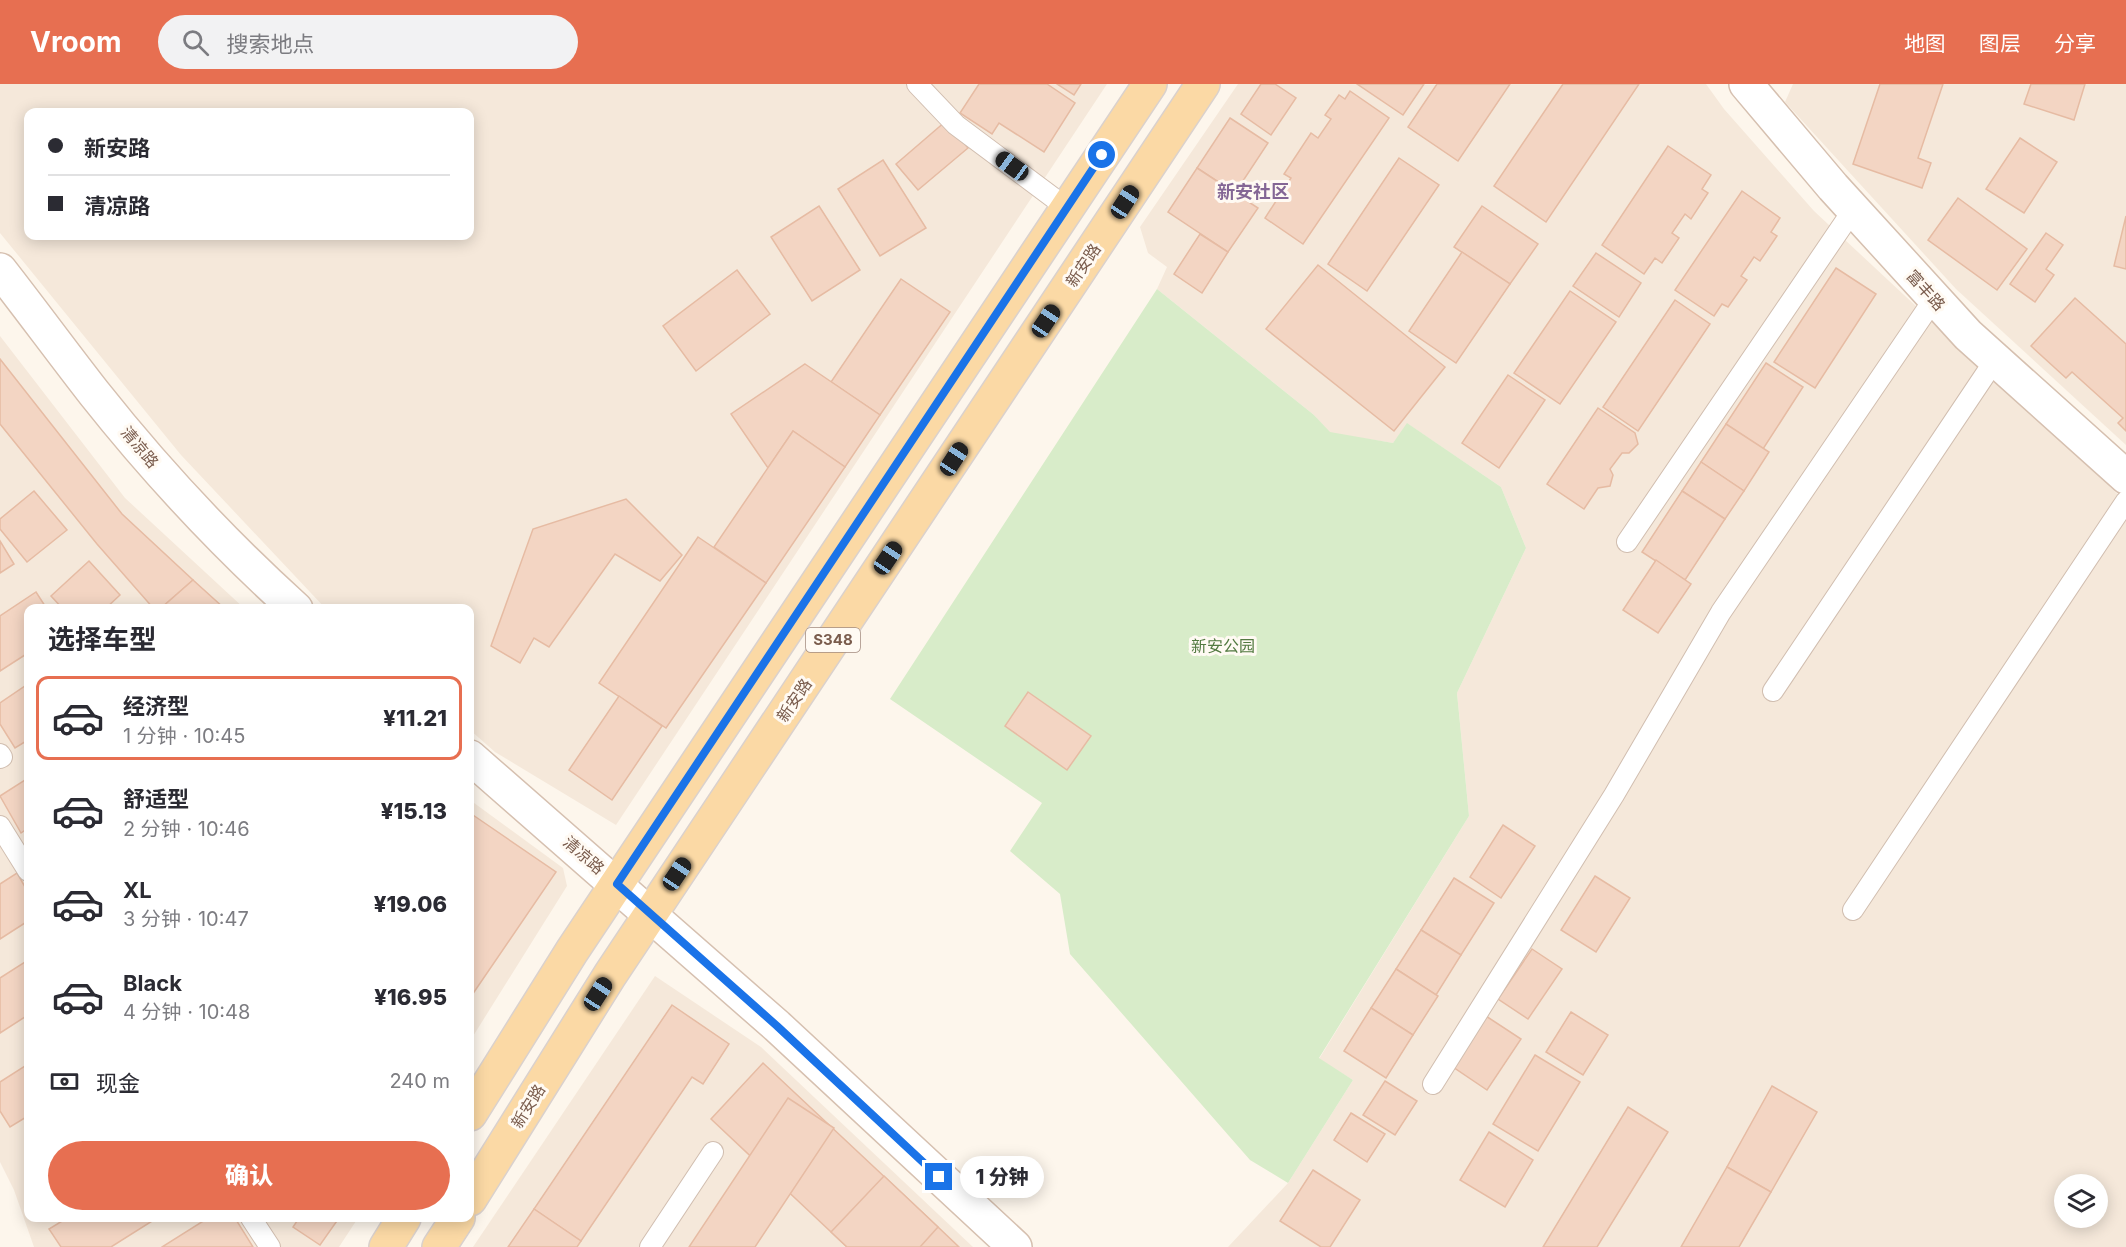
<!DOCTYPE html>
<html lang="zh">
<meta charset="utf-8">
<style>
body{margin:0;font-family:Inter,"Noto Sans SC",sans-serif;background:#f2f2f3;color:#2b2b33;height:100vh;display:flex;flex-direction:column;font-size:22px;white-space:nowrap}
*{box-sizing:border-box;margin:0}
p{font-size:20px;color:#7c7c81}
.icon{flex:none;width:33px;height:33px;fill:none;stroke:currentColor;stroke-width:2;stroke-linecap:round;stroke-linejoin:round}
.map{position:relative;flex:1;overflow:hidden}
.side{position:absolute;left:24px;top:520px;width:450px;height:618px;display:flex;flex-direction:column;background:#fff;border-radius:12px;box-shadow:0 3px 15px #0003}
.side>*{flex:none}
.top-card{position:absolute;left:24px;top:24px;width:450px;height:132px;border-radius:12px;box-shadow:0 3px 15px #0003;display:grid;align-content:center;height:132px;padding:0 24px;background:#fff}
.tools{position:absolute;left:2054px;top:1090px;display:grid;gap:12px}
.tools a{display:grid;place-items:center;width:54px;height:54px;border-radius:50%;background:#fff;box-shadow:0 3px 15px #0003;font-size:30px}
.end{position:absolute;width:27px;height:27px;margin:-14px;border:8px solid #1a73e8;background:#fff;box-shadow:0 0 0 3px #fff}
.from{border-radius:50%}
.bubble{position:absolute;height:42px;border-radius:21px;background:#fff;box-shadow:0 3px 15px #0003;font-size:20px;font-weight:800;line-height:42px;text-align:center}
.car{position:absolute;width:18px;height:36px;margin:-18px -9px;border-radius:8px;box-shadow:0 0 4px 2px #0007;background:linear-gradient(#222 24%,#8ab4d8 0 40%,#222 0 76%,#8ab4d8 0 86%,#222 0)}
.top-card b{display:flex;align-items:center;gap:21px;height:57px;font-size:22px}
.top-card b+b{border-top:2px solid #e1e1e2}
.top-card i{width:15px;height:15px;background:#2b2b33}
ul{padding:0;list-style:none}
li{display:flex;align-items:center;gap:18px;height:84px;margin:0 12px 9px;padding:0 12px;border:3px solid transparent;border-radius:12px}
li div{flex:1}
li b{display:block;font-size:22px}
li em{font-style:normal;font-weight:800}
li.current{border-color:#e76f51}
li>.icon{width:54px;height:54px;stroke-width:1.5}
h2{padding:0 24px;font-size:27px;line-height:72px}
.pay{display:flex;align-items:center;gap:15px;height:66px;padding:0 24px;font-size:22px}
.pay p{margin-inline-start:auto}
.button{display:flex;gap:12px;margin-top:auto;padding:12px 24px}
.button a{flex:1;height:69px;border-radius:36px;background:#e76f51;color:#fff;font-size:24px;font-weight:800;line-height:69px;text-align:center}
header{display:flex;align-items:center;gap:36px;box-sizing:border-box;height:84px;padding:0 30px;background:#e76f51;color:#fff}
header strong{font-size:28px}
nav{display:flex;gap:33px;margin-inline-start:auto;font-size:21px}
.search{width:420px;height:54px;background:#f2f2f3;display:flex;align-items:center;gap:15px;box-sizing:border-box;padding:0 21px;border-radius:33px;color:#7c7c81;font-size:22px}
.map>svg:first-child{display:block}
</style>
<header>
<strong>Vroom</strong>
<div class="search"><svg class="icon" aria-label="search" viewBox="0 0 24 24"><circle cx="10" cy="10" r="6"/><path d="M15 15l6 6"/></svg>搜索地点</div>
<nav><a>地图</a><a>图层</a><a>分享</a></nav>
</header>
<div class="map">
<svg width="2126" height="1163" viewBox="0 0 2126 1163">
<rect width="100%" height="100%" fill="#fdf6ec"/>
<g fill="#f5e8da" fill-rule="evenodd">
<path d="M0,0H1107L616,741L495,668L470,646V525H326L181,371L0,149ZM28,28H470V152H28Z"/>
<path d="M1238,0H1706L1724,25L1814,127L2126,418V1163H1228L1288,1099L1353,996L1319,975L1469,732L1457,609L1526,464L1501,403L1408,340L1393,359L1330,349L1314,331L1157,205L1167,183L1148,169L1140,143ZM2064,1101H2097V1134H2064Z"/>
<polygon points="1793,0 2126,0 2126,361 1956,205 1785,18"/>
<polygon points="0,252 125,414 245,525 28,525 28,1134 358,1134 339,1163 34,1163 14,1106 0,1078"/>
<polygon points="470,716 563,784 567,802 470,957"/>
<polygon points="655,892 761,963 973,1163 473,1163"/>
</g>
<polygon fill="#d8ecc9" points="1157,205 1314,331 1330,348 1393,359 1407,339 1501,403 1526,464 1457,609 1469,732 1319,974 1353,996 1288,1099 1250,1076 1070,870 1060,810 1010,767 1042,719 890,615"/>
<g fill="#f3d5c3" stroke="#e6bba3" stroke-width="1.5">
<polygon points="979,0 1047,0 1075,19 1044,68 999,39 992,50 960,29"/>
<polygon points="1057,0 1081,0 1074,11"/>
<polygon points="1261,0 1275,0 1296,14 1271,51 1241,30"/>
<polygon points="1357,0 1424,0 1403,31"/>
<polygon points="1437,0 1510,0 1458,77 1408,43"/>
<polygon points="1563,0 1639,0 1546,138 1494,102"/>
<polygon points="1880,0 1943,0 1918,74 1931,79 1922,104 1853,80"/>
<polygon points="2031,0 2085,0 2074,36 2024,20"/>
<polygon points="1350,7 1389,34 1303,160 1265,134 1291,94 1284,90 1311,49 1318,54 1331,35 1325,31 1339,11 1345,15"/>
<polygon points="1230,34 1268,59 1235,109 1197,84"/>
<polygon points="946,37 968,64 918,106 896,80"/>
<polygon points="2020,54 2057,78 2024,129 1986,105"/>
<polygon points="1668,62 1711,91 1702,105 1708,109 1691,135 1685,130 1672,149 1679,154 1662,179 1655,174 1644,190 1602,161"/>
<polygon points="1399,74 1439,101 1367,207 1328,180"/>
<polygon points="883,76 926,144 880,172 838,105"/>
<polygon points="1197,84 1258,124 1228,168 1168,128"/>
<polygon points="1742,107 1780,134 1771,148 1777,152 1760,177 1754,173 1741,192 1747,196 1728,223 1722,220 1714,232 1675,206"/>
<polygon points="1958,114 2027,165 1997,206 1928,156"/>
<polygon points="819,122 860,186 812,217 771,153"/>
<polygon points="1482,122 1538,160 1510,200 1454,163"/>
<polygon points="2126,132 2126,185 2114,182"/>
<polygon points="2046,149 2063,161 2046,185 2054,191 2035,218 2010,200"/>
<polygon points="1200,150 1228,168 1202,209 1174,190"/>
<polygon points="1462,168 1510,200 1456,279 1409,247"/>
<polygon points="1596,169 1641,199 1619,233 1573,202"/>
<polygon points="1318,181 1445,283 1394,347 1266,245"/>
<polygon points="1836,184 1876,210 1815,304 1774,278"/>
<polygon points="737,186 770,230 696,287 663,242"/>
<polygon points="901,195 950,228 880,331 831,298"/>
<polygon points="1570,207 1616,238 1560,320 1514,289"/>
<polygon points="2075,214 2126,260 2126,347 2118,339 2123,334 2072,288 2066,294 2031,262"/>
<polygon points="1675,216 1710,240 1638,347 1603,323"/>
<polygon points="0,275 122,430 193,496 160,525 154,525 97,460 0,340"/>
<polygon points="1766,279 1803,303 1763,365 1726,340"/>
<polygon points="805,280 880,331 845,383 793,347 768,384 731,330"/>
<polygon points="1508,291 1545,316 1499,384 1462,359"/>
<polygon points="1598,324 1635,349 1638,360 1629,369 1622,369 1610,385 1613,391 1610,402 1598,404 1584,425 1547,400"/>
<polygon points="1726,340 1769,368 1744,407 1701,378"/>
<polygon points="793,347 845,383 766,499 714,463"/>
<polygon points="1701,378 1744,407 1725,435 1682,407"/>
<polygon points="34,407 67,446 27,478 0,445 0,435"/>
<polygon points="1682,407 1725,435 1685,496 1642,468"/>
<polygon points="626,415 682,471 660,497 615,470 549,563 534,554 520,579 491,562 533,445"/>
<polygon points="698,453 766,499 666,644 599,599"/>
<polygon points="0,457 14,480 0,489"/>
<polygon points="1656,476 1691,500 1658,549 1623,526"/>
<polygon points="89,477 120,511 105,525 63,525 51,512"/>
<polygon points="193,496 225,525 160,525"/>
<polygon points="36,508 47,525 28,525 28,569 0,587 0,532"/>
<polygon points="28,600 28,656 15,664 0,640 0,619"/>
<polygon points="1028,608 1091,652 1067,686 1005,642"/>
<polygon points="619,612 662,642 612,716 569,686"/>
<polygon points="28,694 28,744 21,749 0,712"/>
<polygon points="470,729 556,788 470,914 471,804"/>
<polygon points="1503,741 1535,762 1501,814 1470,793"/>
<polygon points="17,789 28,808 28,837 0,855 0,800"/>
<polygon points="1595,792 1630,814 1596,868 1561,846"/>
<polygon points="1454,794 1494,819 1461,871 1421,846"/>
<polygon points="1421,846 1461,871 1436,911 1396,885"/>
<polygon points="1532,865 1562,885 1528,935 1498,915"/>
<polygon points="28,876 28,931 0,949 0,894"/>
<polygon points="1396,885 1438,912 1413,951 1371,924"/>
<polygon points="672,921 729,960 703,1000 692,993 581,1157 534,1125"/>
<polygon points="1371,924 1413,951 1386,994 1344,967"/>
<polygon points="1571,928 1608,951 1583,991 1546,968"/>
<polygon points="1486,932 1521,955 1487,1006 1453,983"/>
<polygon points="1535,971 1580,998 1538,1067 1493,1040"/>
<polygon points="763,979 938,1143 959,1163 847,1163 711,1035"/>
<polygon points="28,980 28,1032 10,1043 0,1027 0,998"/>
<polygon points="1385,997 1417,1017 1395,1051 1363,1031"/>
<polygon points="1772,1002 1817,1028 1771,1108 1727,1083"/>
<polygon points="788,1014 834,1044 755,1163 689,1163"/>
<polygon points="1628,1023 1668,1048 1597,1163 1543,1163"/>
<polygon points="1351,1029 1385,1050 1367,1078 1334,1056"/>
<polygon points="1489,1048 1533,1076 1505,1123 1460,1096"/>
<polygon points="1727,1083 1771,1108 1739,1163 1681,1163"/>
<polygon points="1313,1086 1360,1116 1330,1163 1321,1163 1280,1137"/>
<polygon points="884,1092 938,1143 920,1163 847,1163 831,1148"/>
<polygon points="534,1125 581,1157 577,1163 508,1163"/>
<polygon points="67,1134 157,1134 111,1163 61,1163 49,1145"/>
<polygon points="208,1134 235,1134 253,1163 162,1163"/>
<polygon points="299,1134 339,1134 320,1161 293,1143"/>
</g>
<g fill="none" stroke-linecap="round" stroke-linejoin="round">
<defs>
<g id="lane">
<polyline points="917,0 956,41 1067,124"/>
<polyline points="1627,458 1853,126"/>
<polyline points="1773,607 1995,276"/>
<polyline points="0,670 2,673 0,674"/>
<polyline points="0,742 28,787"/>
<polyline points="1853,826 2126,417"/>
<polyline points="1433,1000 1614,711 1721,528 1934,215"/>
<polyline points="251,1134 270,1163"/>
<polyline points="650,1163 713,1068"/>
</g>
<g id="secondary">
<polyline points="1746,0 1833,103 1968,251 2126,393"/>
<path d="M0,186C32,227 62,268 94,309C155,386 223,459 296,525"/>
<polyline points="470,673 777,942 1015,1163"/>
</g>
<g id="primary">
<polyline points="470,1030 572,867 1150,0"/>
<polyline points="470,1115 610,891 1203,0"/>
<polyline points="386,1163 404,1134"/>
<polyline points="439,1163 458,1134"/>
</g>
</defs>
<use href="#lane" stroke="#d1beb0" stroke-width="22"/>
<use href="#secondary" stroke="#d6c0b0" stroke-width="36"/>
<use href="#primary" stroke="#dad1cd" stroke-width="36"/>
<use href="#lane" stroke="#fff" stroke-width="20"/>
<use href="#secondary" stroke="#fff" stroke-width="33"/>
<use href="#primary" stroke="#fbd9a5" stroke-width="33"/>
</g>
<g fill="none" stroke-linecap="round" stroke-linejoin="round">
<polyline stroke="#1a73e8" stroke-width="8" points="939,1093 777,942 617,800 1102,71"/>
</g>
<g text-anchor="middle" stroke-width="6" stroke-linejoin="round" paint-order="stroke">
<rect fill="#fffaf3" stroke="#a28b7f" stroke-width="1.5" x="806" y="544" width="54" height="24" rx="4.5"/>
<g font-size="15" font-weight="bold" fill="#7a5c4d">
<text x="833" y="561">S348</text>
</g>
<g font-size="16" fill="#7a5c4d" stroke="#fffaf3">
<text transform="translate(1083 181) rotate(-56)" y="6">新安路</text>
<text transform="translate(1926 206) rotate(48)" y="6">富丰路</text>
<text transform="translate(140 363) rotate(50)" y="6">清凉路</text>
<text transform="translate(794 616) rotate(-56)" y="6">新安路</text>
<text transform="translate(584 771) rotate(41)" y="6">清凉路</text>
<text transform="translate(528 1022) rotate(-58)" y="6">新安路</text>
</g>
<g font-size="16" fill="#537a41" stroke="#fffaf3">
<text x="1223" y="568">新安公园</text>
</g>
<g font-size="18" font-weight="bold" fill="#846695" stroke="#fffaf3">
<text x="1253" y="114">新安社区</text>
</g>
</g>
</svg>
<div class="tools">
<a><svg class="icon" aria-label="layers" viewBox="0 0 24 24"><path d="M12 4l9 5-9 5-9-5zM3 14l9 5 9-5"/></svg></a>
</div>
<i class="end from" style="left:1102px;top:71px"></i>
<i class="end" style="left:939px;top:1093px"></i>
<div class="bubble" style="left:960px;top:1072px;width:84px">1 分钟</div>
<i class="car" style="left:1012px;top:82px;rotate:306deg"></i>
<i class="car" style="left:1125px;top:118px;rotate:33deg"></i>
<i class="car" style="left:1046px;top:237px;rotate:34deg"></i>
<i class="car" style="left:954px;top:375px;rotate:33deg"></i>
<i class="car" style="left:888px;top:474px;rotate:34deg"></i>
<i class="car" style="left:677px;top:790px;rotate:34deg"></i>
<i class="car" style="left:598px;top:910px;rotate:33deg"></i>
<div class="top-card">
<b><i class="from"></i>新安路</b>
<b><i></i>清凉路</b>
</div>
<section class="side">
<h2>选择车型</h2>
<ul>
<li class="current"><svg class="icon" aria-label="car" viewBox="0 0 24 24"><path d="M5 17H2v-5l4-1 3-4h7l3 4 3 1v5h-3M9 17h6M6 11h13"/><circle cx="7" cy="17" r="2"/><circle cx="17" cy="17" r="2"/></svg><div><b>经济型</b><p>1 分钟 · 10:45</p></div><em>¥11.21</em></li>
<li><svg class="icon" aria-label="car" viewBox="0 0 24 24"><path d="M5 17H2v-5l4-1 3-4h7l3 4 3 1v5h-3M9 17h6M6 11h13"/><circle cx="7" cy="17" r="2"/><circle cx="17" cy="17" r="2"/></svg><div><b>舒适型</b><p>2 分钟 · 10:46</p></div><em>¥15.13</em></li>
<li><svg class="icon" aria-label="car" viewBox="0 0 24 24"><path d="M5 17H2v-5l4-1 3-4h7l3 4 3 1v5h-3M9 17h6M6 11h13"/><circle cx="7" cy="17" r="2"/><circle cx="17" cy="17" r="2"/></svg><div><b>XL</b><p>3 分钟 · 10:47</p></div><em>¥19.06</em></li>
<li><svg class="icon" aria-label="car" viewBox="0 0 24 24"><path d="M5 17H2v-5l4-1 3-4h7l3 4 3 1v5h-3M9 17h6M6 11h13"/><circle cx="7" cy="17" r="2"/><circle cx="17" cy="17" r="2"/></svg><div><b>Black</b><p>4 分钟 · 10:48</p></div><em>¥16.95</em></li>
</ul>
<div class="pay"><svg class="icon" aria-label="cash" viewBox="0 0 24 24"><path d="M3 7h18v10H3z"/><circle cx="12" cy="12" r="2"/></svg>现金<p>240 m</p></div>
<div class="button"><a>确认</a></div>
</section>
</div>
